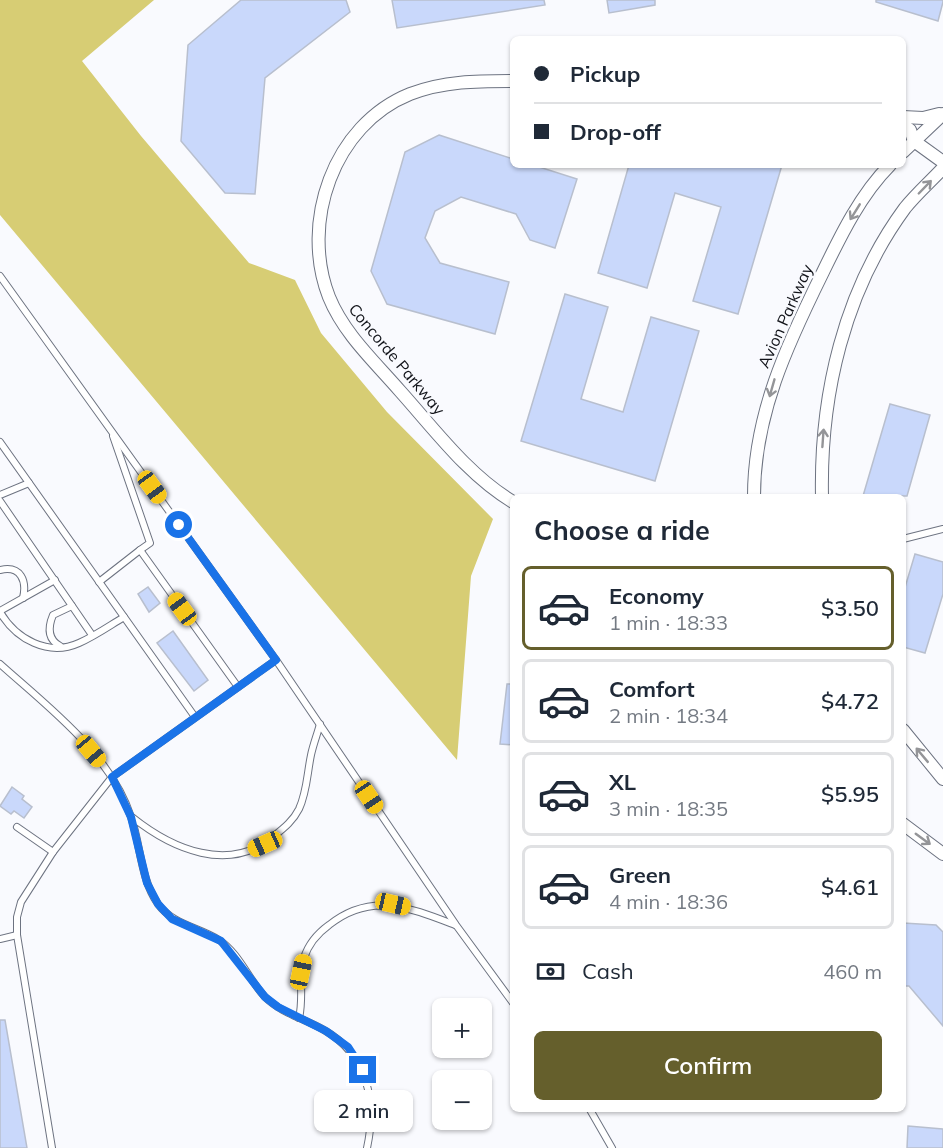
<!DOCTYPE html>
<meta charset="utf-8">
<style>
body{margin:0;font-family:Mulish,sans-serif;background:#f2f2f3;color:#1f2937;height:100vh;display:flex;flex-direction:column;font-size:22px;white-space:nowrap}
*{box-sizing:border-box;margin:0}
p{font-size:20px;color:#747a83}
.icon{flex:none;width:33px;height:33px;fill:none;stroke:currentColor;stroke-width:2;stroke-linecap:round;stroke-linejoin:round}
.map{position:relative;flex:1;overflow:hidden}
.side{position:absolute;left:510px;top:494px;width:396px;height:618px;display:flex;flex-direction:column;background:#fff;border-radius:9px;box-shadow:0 2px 4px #0004}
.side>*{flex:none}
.hud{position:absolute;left:510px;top:36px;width:396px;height:132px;border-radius:9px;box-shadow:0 2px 4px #0004;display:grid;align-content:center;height:132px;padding:0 24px;background:#fff}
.fabs{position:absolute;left:432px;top:998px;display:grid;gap:12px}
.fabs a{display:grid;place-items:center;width:60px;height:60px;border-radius:9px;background:#fff;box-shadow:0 2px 4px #0004;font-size:30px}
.end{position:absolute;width:27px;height:27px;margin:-14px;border:8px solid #1a73e8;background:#fff;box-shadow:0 0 0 3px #fff}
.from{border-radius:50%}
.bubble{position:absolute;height:42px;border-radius:9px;background:#fff;box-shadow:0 2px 4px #0004;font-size:20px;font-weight:600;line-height:42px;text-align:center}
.car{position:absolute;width:18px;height:36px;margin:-18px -9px;border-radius:8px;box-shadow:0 0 4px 2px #0007;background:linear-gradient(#f5c518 24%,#345 0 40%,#f5c518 0 76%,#345 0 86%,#f5c518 0)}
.hud b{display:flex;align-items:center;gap:21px;height:57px;font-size:22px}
.hud b+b{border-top:2px solid #e0e1e3}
.hud i{width:15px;height:15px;background:#1f2937}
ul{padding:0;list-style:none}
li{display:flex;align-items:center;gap:18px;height:84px;margin:0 12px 9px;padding:0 12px;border:3px solid #e0e1e3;border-radius:9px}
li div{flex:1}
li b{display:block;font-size:22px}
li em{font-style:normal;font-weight:600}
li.active{border-color:#655f2c}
li>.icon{width:54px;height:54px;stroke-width:1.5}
h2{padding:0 24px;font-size:27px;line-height:72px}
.pay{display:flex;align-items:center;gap:15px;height:66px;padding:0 24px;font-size:22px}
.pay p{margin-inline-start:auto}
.cta{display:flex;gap:12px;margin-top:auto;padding:12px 24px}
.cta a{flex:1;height:69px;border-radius:9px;background:#655f2c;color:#fff;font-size:24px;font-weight:600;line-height:69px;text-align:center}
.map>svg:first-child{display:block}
</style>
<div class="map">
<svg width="943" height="1148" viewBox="0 0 943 1148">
<rect width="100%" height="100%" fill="#f9fafe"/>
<polygon fill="#d7cd74" points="0,0 154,0 82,61 141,136 249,263 295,280 321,333 387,412 493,519 471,576 457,760 0,215"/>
<g fill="#c9d8fb" stroke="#b8bfce" stroke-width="1.5">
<polygon points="241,0 346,0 350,12 265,78 255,194 225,193 181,141 188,45"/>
<polygon points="392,0 544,0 545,5 397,28"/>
<polygon points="607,0 655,0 655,5 609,13"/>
<polygon points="876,0 943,0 943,2 938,21 876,2"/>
<polygon points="439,135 513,159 513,165 533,165 577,179 555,248 530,240 516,214 461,197 435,211 425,238 440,263 509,282 495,334 387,304 371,271 405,152"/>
<polygon points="629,165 782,165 738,314 693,301 721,207 675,193 647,288 598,273"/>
<polygon points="565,294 608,307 581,399 623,412 651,317 699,331 655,481 521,441"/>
<polygon points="890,404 930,415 907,496 863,496"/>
<polygon points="915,554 943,562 943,594 925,653 903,647 903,594"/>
<polygon points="148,587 160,603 149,612 138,594"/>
<polygon points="173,631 208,680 194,691 157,643"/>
<polygon points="507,684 513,684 513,745 500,744"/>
<polygon points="12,787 24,796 22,799 32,807 24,818 14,811 11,814 0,806"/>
<polygon points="903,923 936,925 943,932 943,1026 909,986 903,986"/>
<polygon points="0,1020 5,1020 27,1148 0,1148"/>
<polygon points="908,1126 943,1129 943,1148 907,1148"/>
</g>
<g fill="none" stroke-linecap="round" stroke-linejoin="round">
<defs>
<g id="service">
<polyline points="0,276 276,660 456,925 513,1003"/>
<polyline points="113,436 150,543 140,550"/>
<polyline points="0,442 195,717"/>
<polyline points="0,495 29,483"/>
<polyline points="0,501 92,635"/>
<polyline points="903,539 943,529"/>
<path d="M0,570C21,565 27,581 23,598"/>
<polyline points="99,582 140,550 238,687"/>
<polyline points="0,611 55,580"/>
<path d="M0,612C16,639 48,657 79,643C95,636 109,626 124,617"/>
<path d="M60,646C47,639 48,627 53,615L72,606"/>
<path d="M0,664C48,707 110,753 131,817C141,846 140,878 158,904C173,925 199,927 219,940C239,953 249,980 265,997C281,1013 305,1019 324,1030C368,1055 377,1102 367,1148"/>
<path d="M132,817C172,849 229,874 274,836C284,828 293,821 299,809C307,792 307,774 311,755C313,745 317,735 320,724"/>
<polyline points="17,827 53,852"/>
<polyline points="0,939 17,935"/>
<path d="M299,1018C304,998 298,978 304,958C308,945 318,933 329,925C371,891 411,908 455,925"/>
<polyline points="589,1108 612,1148"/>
<polyline points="52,1148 17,935 17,917 21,902 53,852 112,777 276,660"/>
</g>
<g id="minor">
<path d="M513,81C477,81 444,81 410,94C333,125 300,223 329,297C344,334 375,362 400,391C435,430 468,475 513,502"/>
<polyline points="903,117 923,118 939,114"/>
<polyline points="903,125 910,130 914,141 943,162"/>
<polyline points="903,152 943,114"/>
<path d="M754,496C754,415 787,345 822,274C840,237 860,195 890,165"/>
<path d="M822,496C820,395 844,291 905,208C916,194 931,181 943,168"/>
<polyline points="903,730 943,779"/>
<polyline points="903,824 943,854"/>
</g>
</defs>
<use href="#service" stroke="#6d7381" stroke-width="8"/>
<use href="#minor" stroke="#6d7381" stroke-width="14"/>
<use href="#service" stroke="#fff" stroke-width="6"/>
<use href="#minor" stroke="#fff" stroke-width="12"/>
</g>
<defs><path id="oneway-shaft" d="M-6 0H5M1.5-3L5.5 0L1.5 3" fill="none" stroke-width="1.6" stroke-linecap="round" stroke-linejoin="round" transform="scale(1.5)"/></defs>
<g stroke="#949598">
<use href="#oneway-shaft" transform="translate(925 187) rotate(-46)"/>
<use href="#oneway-shaft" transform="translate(855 212) rotate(122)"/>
<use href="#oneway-shaft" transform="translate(772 388) rotate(106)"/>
<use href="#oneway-shaft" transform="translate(823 438) rotate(-86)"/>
<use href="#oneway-shaft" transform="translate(922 755) rotate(-130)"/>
<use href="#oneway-shaft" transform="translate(923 839) rotate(36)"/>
</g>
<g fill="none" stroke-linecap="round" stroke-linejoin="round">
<polyline stroke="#1a73e8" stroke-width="8" points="179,525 276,660 112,777 131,817 147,883 158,904 172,919 221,941 265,997 278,1007 326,1031 348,1047 363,1070"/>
</g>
<g text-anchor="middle" stroke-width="5" stroke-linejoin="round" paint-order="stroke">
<g font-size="16" fill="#111319" stroke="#f9fafe">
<text transform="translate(785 316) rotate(-66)" y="6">Avion Parkway</text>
<text transform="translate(397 359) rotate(50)" y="6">Concorde Parkway</text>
</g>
</g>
</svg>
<div class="fabs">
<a>+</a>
<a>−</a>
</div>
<i class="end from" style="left:179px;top:525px"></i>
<i class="end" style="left:363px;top:1070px"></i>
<div class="bubble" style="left:314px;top:1090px;width:99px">2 min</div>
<i class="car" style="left:152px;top:487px;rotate:144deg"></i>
<i class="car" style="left:182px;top:609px;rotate:324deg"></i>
<i class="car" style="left:91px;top:751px;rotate:140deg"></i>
<i class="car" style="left:369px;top:797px;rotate:146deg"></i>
<i class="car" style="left:265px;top:844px;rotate:246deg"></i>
<i class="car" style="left:393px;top:904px;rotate:103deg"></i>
<i class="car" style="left:301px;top:972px;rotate:12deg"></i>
<div class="hud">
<b><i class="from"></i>Pickup</b>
<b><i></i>Drop-off</b>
</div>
<section class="side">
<h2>Choose a ride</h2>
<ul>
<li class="active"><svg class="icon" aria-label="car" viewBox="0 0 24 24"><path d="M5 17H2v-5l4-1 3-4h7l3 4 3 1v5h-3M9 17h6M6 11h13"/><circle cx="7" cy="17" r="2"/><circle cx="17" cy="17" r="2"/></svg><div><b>Economy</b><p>1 min · 18:33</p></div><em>$3.50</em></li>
<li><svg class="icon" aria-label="car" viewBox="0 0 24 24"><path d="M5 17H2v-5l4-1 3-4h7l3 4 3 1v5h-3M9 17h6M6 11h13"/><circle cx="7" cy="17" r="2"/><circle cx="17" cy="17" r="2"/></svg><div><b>Comfort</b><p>2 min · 18:34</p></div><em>$4.72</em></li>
<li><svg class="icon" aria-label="car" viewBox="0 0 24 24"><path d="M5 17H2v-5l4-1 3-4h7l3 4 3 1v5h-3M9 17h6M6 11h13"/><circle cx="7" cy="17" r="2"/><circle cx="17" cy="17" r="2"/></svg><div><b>XL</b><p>3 min · 18:35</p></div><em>$5.95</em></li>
<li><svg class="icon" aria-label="car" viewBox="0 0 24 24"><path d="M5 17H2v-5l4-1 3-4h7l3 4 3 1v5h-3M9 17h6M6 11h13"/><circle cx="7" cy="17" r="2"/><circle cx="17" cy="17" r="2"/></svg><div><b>Green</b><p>4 min · 18:36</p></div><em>$4.61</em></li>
</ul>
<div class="pay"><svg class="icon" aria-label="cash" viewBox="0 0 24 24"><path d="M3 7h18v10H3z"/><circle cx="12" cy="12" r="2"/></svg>Cash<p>460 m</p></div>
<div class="cta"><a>Confirm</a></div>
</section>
</div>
